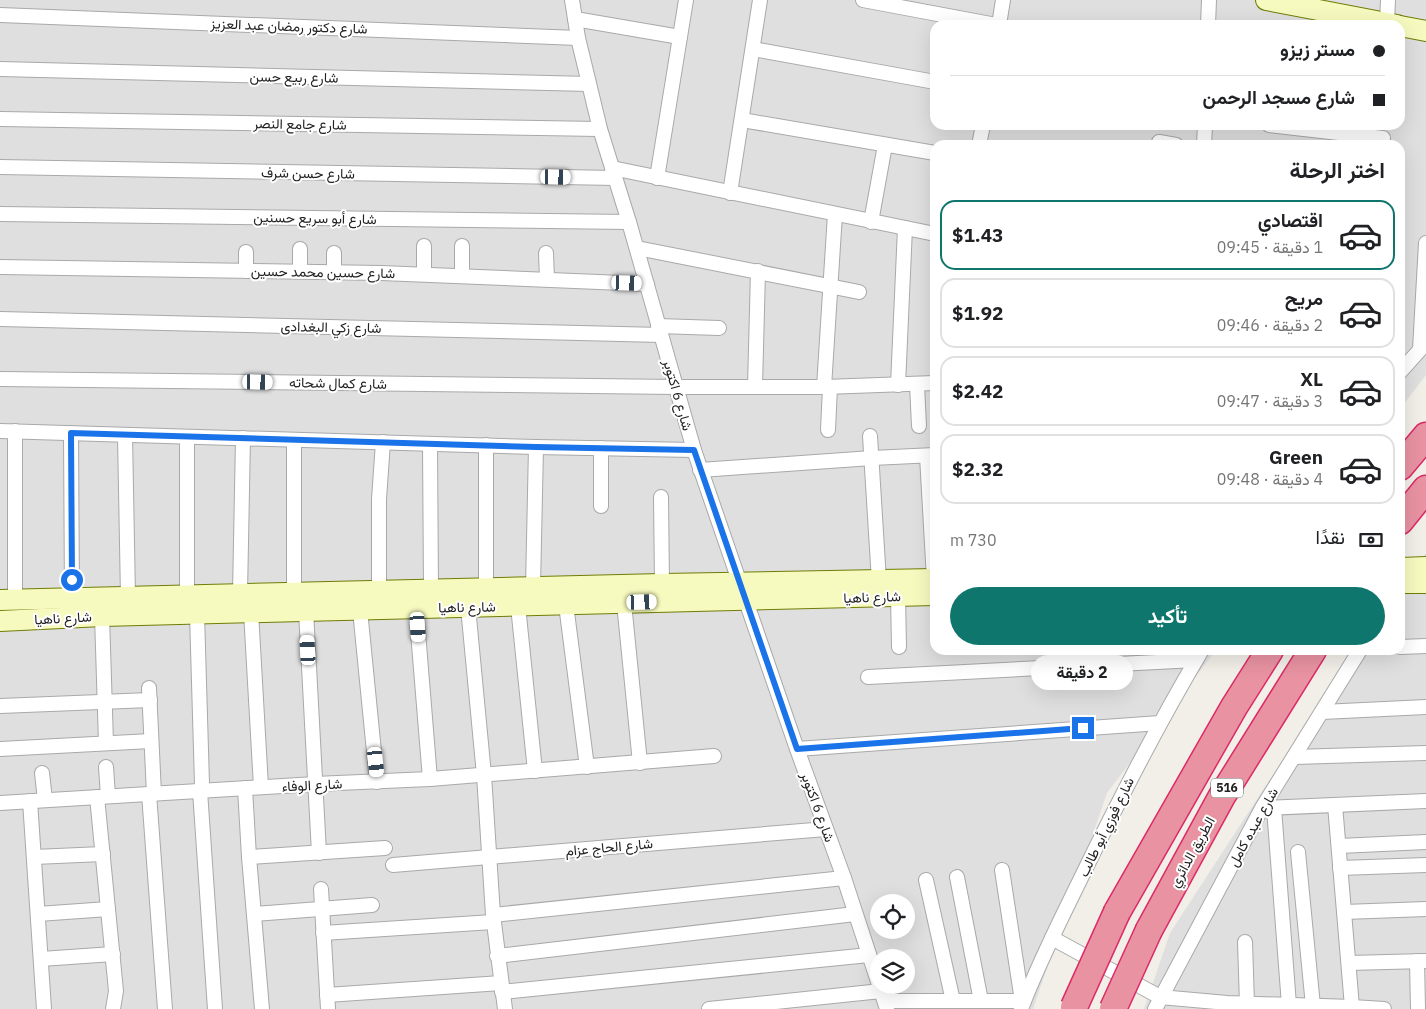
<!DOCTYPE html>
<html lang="ar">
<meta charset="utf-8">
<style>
body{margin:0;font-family:"IBM Plex Sans",Vazirmatn,sans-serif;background:#f2f2f2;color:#202124;direction:rtl;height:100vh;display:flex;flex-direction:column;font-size:19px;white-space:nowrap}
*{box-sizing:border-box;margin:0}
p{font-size:16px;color:#757577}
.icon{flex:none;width:28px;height:28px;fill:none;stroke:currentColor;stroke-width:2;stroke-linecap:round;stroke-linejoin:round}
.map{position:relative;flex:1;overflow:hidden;direction:ltr}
.details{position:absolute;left:930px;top:140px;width:475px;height:515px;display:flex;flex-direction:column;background:#fff;border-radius:15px;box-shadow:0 5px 20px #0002;direction:rtl}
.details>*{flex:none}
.top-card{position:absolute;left:930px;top:20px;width:475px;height:110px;border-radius:15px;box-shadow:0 5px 20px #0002;direction:rtl;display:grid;align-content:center;height:110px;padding:0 20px;background:#fff}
.tools{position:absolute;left:870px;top:894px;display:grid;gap:10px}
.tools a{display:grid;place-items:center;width:45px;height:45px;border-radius:50%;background:#fff;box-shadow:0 5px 20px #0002;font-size:25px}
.end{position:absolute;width:22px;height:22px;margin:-11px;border:6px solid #1a73e8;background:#fff;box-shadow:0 0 0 2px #fff}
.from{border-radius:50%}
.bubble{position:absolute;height:35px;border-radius:18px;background:#fff;box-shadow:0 5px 20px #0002;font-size:16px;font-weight:700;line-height:35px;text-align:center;direction:rtl}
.car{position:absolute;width:15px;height:30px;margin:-15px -8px;border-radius:6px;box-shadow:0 0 4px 1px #0007;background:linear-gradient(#fff 24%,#345 0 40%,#fff 0 76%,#345 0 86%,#fff 0)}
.top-card b{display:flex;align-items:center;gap:18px;height:48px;font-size:19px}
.top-card b+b{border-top:1px solid #e0e0e0}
.top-card i{width:12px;height:12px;background:#202124}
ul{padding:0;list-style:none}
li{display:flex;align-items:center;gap:15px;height:70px;margin:0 10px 8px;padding:0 10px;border:2px solid #e0e0e0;border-radius:15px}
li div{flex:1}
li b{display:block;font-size:19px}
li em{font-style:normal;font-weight:700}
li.active{border-color:#0f766e}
li>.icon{width:45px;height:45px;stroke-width:1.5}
h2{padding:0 20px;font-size:22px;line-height:60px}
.pay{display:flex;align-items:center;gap:12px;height:55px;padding:0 20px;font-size:19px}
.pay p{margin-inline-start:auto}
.primary-button{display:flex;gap:10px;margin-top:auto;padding:10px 20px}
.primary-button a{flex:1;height:58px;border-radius:30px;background:#0f766e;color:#fff;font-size:20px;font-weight:700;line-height:58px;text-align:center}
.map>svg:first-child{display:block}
</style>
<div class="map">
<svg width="1426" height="1009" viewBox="0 0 1426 1009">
<rect width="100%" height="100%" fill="#f2efe9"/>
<g fill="#e0dfdf" fill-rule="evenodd">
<path d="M0,0H1426V375L1400,409V145H935V650H1216L1107,793L1033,1009H0ZM935,25H1400V125H935ZM879,902H906V930H879ZM879,958H906V985H879Z"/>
<polygon points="1426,553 1426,1009 1144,1009 1170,933 1354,650 1400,650 1400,584"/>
</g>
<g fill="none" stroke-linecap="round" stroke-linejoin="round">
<defs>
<g id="street">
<polyline points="572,0 578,38 600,129 629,222 694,450 797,749 844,878 887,1009"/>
<polyline points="863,0 996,25"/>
<polyline points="0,15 578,38"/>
<polyline points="575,19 680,37"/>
<polyline points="1387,23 1388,0"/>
<polyline points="999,25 1003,0"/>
<polyline points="1208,25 1209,0"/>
<polyline points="753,49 935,82"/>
<polyline points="0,69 589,84"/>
<polyline points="0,119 600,129"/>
<polyline points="742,120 935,153"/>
<polyline points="1269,125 1383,138"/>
<polyline points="1159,142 1176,145"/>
<polyline points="979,145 983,125"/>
<polyline points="1204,145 1205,125"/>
<polyline points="0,167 615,178"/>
<polyline points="612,168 935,234"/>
<polyline points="657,178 686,0"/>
<polyline points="730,193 760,0"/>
<polyline points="0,214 629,222"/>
<polyline points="871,222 885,145"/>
<polyline points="424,246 424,274"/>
<polyline points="462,246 462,276"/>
<polyline points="637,248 859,292"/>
<polyline points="246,252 246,271"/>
<polyline points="546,253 547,279"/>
<polyline points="0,267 381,273 647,284"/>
<polyline points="300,271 300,249"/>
<polyline points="334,272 334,253"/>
<polyline points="0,319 661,335"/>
<polyline points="658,326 719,328"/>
<polyline points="1420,349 1426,243"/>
<polyline points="1400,372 1426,343"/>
<polyline points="0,379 676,387 824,387 935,383"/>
<polyline points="917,384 919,426"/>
<polyline points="898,385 905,228"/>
<polyline points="755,387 758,271"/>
<polyline points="824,387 835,214"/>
<polyline points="828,430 830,387"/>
<polyline points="0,431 536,447 694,450"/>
<polyline points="71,433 72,599"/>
<polyline points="125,435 128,597"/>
<polyline points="870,436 879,581"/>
<polyline points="294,440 294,593"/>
<polyline points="430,444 431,589"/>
<polyline points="486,445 486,588"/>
<polyline points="601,448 601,506"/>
<polyline points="927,456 934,579"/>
<polyline points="700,470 872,458 935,455"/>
<polyline points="661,497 662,584"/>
<polyline points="533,587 536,447"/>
<polyline points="379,591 379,499 383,442"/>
<polyline points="240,594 243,438"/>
<polyline points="187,596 187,437"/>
<polyline points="898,596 899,647"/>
<polyline points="565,597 587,767"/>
<polyline points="15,600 15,431"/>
<polyline points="624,603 640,763"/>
<polyline points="518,606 535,771"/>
<polyline points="468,607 484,775 493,915 505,1009"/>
<polyline points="416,608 430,779"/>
<polyline points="360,610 377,782"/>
<polyline points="306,611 319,853"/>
<polyline points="251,612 261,787"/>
<polyline points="197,614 202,784 200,791 215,1009"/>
<polyline points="102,616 106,743"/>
<polyline points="1400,647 1426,646"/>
<polyline points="868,677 1196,660"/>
<polyline points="149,688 154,794"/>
<polyline points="0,706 150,700"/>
<polyline points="1322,712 1426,707"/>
<polyline points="0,749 151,741"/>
<polyline points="797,749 1160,723"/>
<polyline points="1294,757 1426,753"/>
<polyline points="106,767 108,796"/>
<polyline points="42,773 45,800"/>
<polyline points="245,788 249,857 262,1009"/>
<polyline points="149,794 165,1009"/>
<polyline points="97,797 116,991 113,1009"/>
<polyline points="30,801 44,1009"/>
<polyline points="0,803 315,784 430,779 714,756"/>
<polyline points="1335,805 1352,1007"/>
<polyline points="1267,808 1426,801"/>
<polyline points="1274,808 1289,1005"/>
<polyline points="1339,846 1426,842"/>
<polyline points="1298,852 1313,1006"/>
<polyline points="34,857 103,854"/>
<polyline points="249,857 385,848"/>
<polyline points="393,865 826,829"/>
<polyline points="1340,868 1426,865"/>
<polyline points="1002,870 1022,1001"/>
<polyline points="957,877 981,1001"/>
<polyline points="926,880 953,1001"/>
<polyline points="321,889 328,1009"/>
<polyline points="1344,912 1426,909"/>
<polyline points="38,914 108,909"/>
<polyline points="254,914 372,905"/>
<polyline points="493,915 844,878"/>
<polyline points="323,933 493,922"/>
<polyline points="1052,938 1160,997 1227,1003 1352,1007 1384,1009"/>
<polyline points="1245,942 1247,1004"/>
<polyline points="497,956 855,914"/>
<polyline points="41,959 113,954"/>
<polyline points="1417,961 1418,1009"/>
<polyline points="1349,963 1426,961"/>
<polyline points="502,992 869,955"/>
<polyline points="327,995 501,983"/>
<polyline points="885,1001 1024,1001"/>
<polyline points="709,1009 881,991"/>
<path d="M1021,1009C1038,964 1060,921 1081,878C1119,800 1158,724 1202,650"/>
<polyline points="1155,1009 1262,808 1360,650"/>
</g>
<g id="secondary">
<polyline points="1266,0 1397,25"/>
<polyline points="1400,26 1426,31"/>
<polyline points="1400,568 1426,567"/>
<polyline points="1400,583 1426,583"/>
<polyline points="0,600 662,584 935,579"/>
<polyline points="0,621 102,616 935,595"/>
</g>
<g id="highway">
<polyline points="1400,467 1426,436"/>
<polyline points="1400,521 1426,489"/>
<polyline points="1117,912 1234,707 1270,650"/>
<polyline points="1149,930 1222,796 1313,650"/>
</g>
</defs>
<use href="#street" stroke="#a9a9a9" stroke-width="16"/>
<use href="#secondary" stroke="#707d05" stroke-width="22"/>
<use href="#highway" stroke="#dc2a67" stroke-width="29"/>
<use href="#street" stroke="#fff" stroke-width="14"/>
<use href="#secondary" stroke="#f7fabf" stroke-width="20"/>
<use href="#highway" stroke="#e892a2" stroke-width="26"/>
<defs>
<g id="highway-bridge">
<polyline points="1074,1007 1117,912"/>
<polyline points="1113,1009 1149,930"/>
</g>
</defs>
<use href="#highway-bridge" stroke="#dc2a67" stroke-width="29" stroke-linecap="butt"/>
<use href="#highway-bridge" stroke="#e892a2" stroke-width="26"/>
</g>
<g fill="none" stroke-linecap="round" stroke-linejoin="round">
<polyline stroke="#1a73e8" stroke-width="6" points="72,580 71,433 536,447 694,450 797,749 1083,728"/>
</g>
<g text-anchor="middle" stroke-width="4" stroke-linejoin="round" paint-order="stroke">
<rect fill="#fff" stroke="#646464" stroke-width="1" x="1211" y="778.5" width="32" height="19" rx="4"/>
<g font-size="12" font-weight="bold" fill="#222">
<text x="1227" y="792">516</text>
</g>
<g font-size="14" fill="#222" stroke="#fff">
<text transform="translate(289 26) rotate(2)" y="5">شارع دكتور رمضان عبد العزيز</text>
<text transform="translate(294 77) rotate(1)" y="5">شارع ربيع حسن</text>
<text transform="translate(300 124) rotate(1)" y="5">شارع جامع النصر</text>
<text transform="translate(308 173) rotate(1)" y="5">شارع حسن شرف</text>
<text transform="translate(315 218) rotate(1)" y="5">شارع أبو سريع حسنين</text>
<text transform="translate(323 272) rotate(1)" y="5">شارع حسين محمد حسين</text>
<text transform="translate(331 327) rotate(1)" y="5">شارع زكي البغدادى</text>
<text transform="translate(338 383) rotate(1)" y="5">شارع كمال شحاته</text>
<text transform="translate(678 395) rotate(74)" y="5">شارع 6 اكتوبر</text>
<text transform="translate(872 597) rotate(-2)" y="5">شارع ناهيا</text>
<text transform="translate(467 607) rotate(-1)" y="5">شارع ناهيا</text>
<text transform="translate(63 618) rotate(-3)" y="5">شارع ناهيا</text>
<text transform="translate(312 785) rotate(-3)" y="5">شارع الوفاء</text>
<text transform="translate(818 807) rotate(70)" y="5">شارع 6 اكتوبر</text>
<text transform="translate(1106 827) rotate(-64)" y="5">شارع فوزي أبو طالب</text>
<text transform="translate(1253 827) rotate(-61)" y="5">شارع عبده كامل</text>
<text transform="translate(609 847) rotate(-5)" y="5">شارع الحاج عزام</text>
<text transform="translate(1192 852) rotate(-61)" y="5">الطريق الدائري</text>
</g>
</g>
</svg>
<div class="tools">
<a><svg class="icon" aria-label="locate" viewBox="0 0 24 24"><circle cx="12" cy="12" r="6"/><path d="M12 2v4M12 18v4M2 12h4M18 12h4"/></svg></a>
<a><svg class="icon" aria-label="layers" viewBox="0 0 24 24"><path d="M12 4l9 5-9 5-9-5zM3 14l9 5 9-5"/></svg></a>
</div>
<i class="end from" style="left:72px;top:580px"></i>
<i class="end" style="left:1083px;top:728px"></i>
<div class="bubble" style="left:1031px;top:655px;width:102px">2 دقيقة</div>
<i class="car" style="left:556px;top:177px;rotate:91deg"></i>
<i class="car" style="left:627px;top:283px;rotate:92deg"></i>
<i class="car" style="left:258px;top:382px;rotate:91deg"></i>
<i class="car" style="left:642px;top:602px;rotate:88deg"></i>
<i class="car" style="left:418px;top:627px;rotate:176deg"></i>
<i class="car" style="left:308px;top:650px;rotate:357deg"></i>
<i class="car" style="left:376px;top:762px;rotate:174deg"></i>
<div class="top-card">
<b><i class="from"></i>مستر زيزو</b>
<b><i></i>شارع مسجد الرحمن</b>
</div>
<section class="details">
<h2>اختر الرحلة</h2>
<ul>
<li class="active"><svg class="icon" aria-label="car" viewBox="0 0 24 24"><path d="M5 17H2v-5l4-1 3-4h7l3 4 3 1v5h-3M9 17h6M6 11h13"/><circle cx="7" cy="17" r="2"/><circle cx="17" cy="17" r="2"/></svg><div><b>اقتصادي</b><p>1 دقيقة · 09:45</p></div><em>$1.43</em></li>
<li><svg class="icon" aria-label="car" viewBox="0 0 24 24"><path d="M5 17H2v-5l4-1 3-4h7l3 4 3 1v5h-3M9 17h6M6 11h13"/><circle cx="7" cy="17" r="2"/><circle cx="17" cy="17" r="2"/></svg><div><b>مريح</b><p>2 دقيقة · 09:46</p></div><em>$1.92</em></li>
<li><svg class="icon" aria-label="car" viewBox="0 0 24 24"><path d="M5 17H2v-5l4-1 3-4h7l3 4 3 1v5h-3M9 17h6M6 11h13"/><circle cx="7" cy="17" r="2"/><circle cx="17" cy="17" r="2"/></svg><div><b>XL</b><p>3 دقيقة · 09:47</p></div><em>$2.42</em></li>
<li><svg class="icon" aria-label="car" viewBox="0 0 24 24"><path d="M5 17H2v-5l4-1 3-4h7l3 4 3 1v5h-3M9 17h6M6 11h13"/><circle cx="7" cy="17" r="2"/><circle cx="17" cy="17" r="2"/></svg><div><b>Green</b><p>4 دقيقة · 09:48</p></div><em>$2.32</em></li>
</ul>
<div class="pay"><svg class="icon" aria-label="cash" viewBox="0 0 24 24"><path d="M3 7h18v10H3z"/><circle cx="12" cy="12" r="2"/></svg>نقدًا<p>730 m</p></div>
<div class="primary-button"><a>تأكيد</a></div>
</section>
</div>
